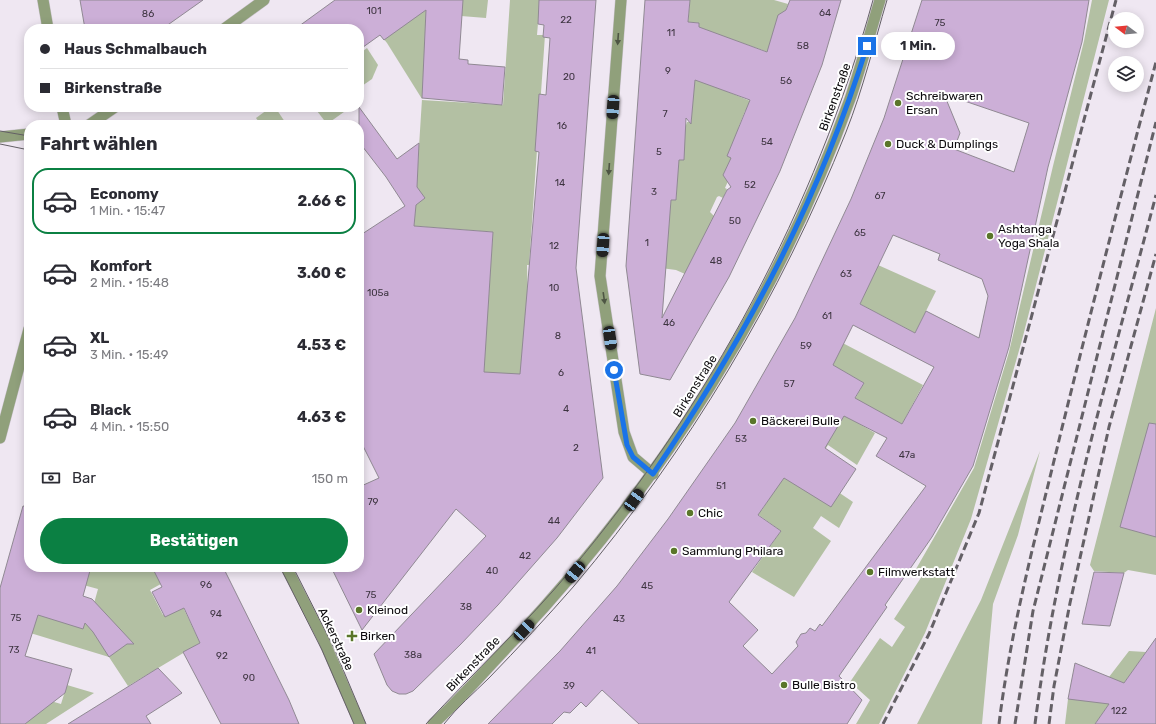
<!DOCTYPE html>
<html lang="de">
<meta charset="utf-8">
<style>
body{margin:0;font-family:Rubik,sans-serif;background:#f2f2f3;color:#2b2b33;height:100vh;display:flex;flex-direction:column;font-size:15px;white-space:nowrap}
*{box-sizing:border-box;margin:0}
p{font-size:13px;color:#7c7c81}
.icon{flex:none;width:22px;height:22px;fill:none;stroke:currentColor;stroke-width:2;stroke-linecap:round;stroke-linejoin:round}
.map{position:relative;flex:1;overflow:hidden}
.panel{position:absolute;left:24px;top:120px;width:340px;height:452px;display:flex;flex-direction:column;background:#fff;border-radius:16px;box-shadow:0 2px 10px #0003}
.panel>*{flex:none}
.hud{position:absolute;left:24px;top:24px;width:340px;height:88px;border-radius:16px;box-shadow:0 2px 10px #0003;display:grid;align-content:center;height:88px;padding:0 16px;background:#fff}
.needle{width:26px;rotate:286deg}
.controls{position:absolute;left:1108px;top:12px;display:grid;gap:8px}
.controls a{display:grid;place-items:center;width:36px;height:36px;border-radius:50%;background:#fff;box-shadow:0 2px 10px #0003;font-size:20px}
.end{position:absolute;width:18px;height:18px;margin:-9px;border:5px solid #1a73e8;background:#fff;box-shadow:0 0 0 2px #fff}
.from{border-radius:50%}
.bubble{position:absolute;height:28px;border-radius:14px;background:#fff;box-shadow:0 2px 10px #0003;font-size:13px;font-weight:700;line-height:28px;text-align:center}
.car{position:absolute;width:12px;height:24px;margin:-12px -6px;border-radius:5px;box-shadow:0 0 3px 1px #0007;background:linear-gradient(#222 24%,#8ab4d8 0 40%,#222 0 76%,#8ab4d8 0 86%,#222 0)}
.hud b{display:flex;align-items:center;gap:14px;height:38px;font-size:15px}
.hud b+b{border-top:1px solid #e1e1e2}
.hud i{width:10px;height:10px;background:#2b2b33}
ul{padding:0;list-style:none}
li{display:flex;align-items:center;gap:12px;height:66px;margin:0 8px 6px;padding:0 8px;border:2px solid transparent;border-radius:16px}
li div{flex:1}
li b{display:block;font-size:15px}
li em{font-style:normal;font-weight:700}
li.active{border-color:#0b8043}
li>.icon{width:36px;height:36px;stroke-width:1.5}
h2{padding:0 16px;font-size:18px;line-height:48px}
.pay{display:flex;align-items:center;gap:10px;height:44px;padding:0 16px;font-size:15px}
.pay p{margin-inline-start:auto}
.button{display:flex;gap:8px;margin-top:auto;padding:8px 16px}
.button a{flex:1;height:46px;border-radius:24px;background:#0b8043;color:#fff;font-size:16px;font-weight:700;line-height:46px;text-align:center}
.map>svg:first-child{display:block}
</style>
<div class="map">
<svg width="1156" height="724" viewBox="0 0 1156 724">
<rect width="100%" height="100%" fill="#efe7f2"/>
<g fill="#b3c0a3">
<polygon points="448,0 488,0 486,18 461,16 425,55 422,100 503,105 510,0 540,0 537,35 545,35 529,265 527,265 528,308 542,394 479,414 493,232 414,226 422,99 387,43 373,26"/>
<polygon points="690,0 774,0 788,4 771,53 733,40 721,89 755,103 745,111 739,126 732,161 730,161 723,175 729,179 725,188 727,189 723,198 719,196 717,197 710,212 714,216 710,223 712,225 685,274 676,270 661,268 671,200 676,200 678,160 684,160 684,131 687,122 691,122 699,23 688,22"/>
<polygon points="1092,0 1109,0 1022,340 971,519 925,633 879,724 856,724 870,700 850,682 880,638 892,647 905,627 894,619 924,573 916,569 974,468 1009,352 1053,166 1084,41"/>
<polygon points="367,48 378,65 372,79 359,88 359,54"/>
<polygon points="271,107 275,107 287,125 261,125 256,118"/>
<polygon points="314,107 351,107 327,124"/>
<polygon points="878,265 936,291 915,333 860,304"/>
<polygon points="1156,308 1156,575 1128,570 1124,573 1094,571 1090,565"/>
<polygon points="835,339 923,385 902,424 855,399 864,383 824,360"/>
<polygon points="794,411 844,415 875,433 857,465 828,445 819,459"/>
<polygon points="1040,451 1018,535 993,604 982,724 917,724 981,600"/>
<polygon points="810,473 853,502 839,528 821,516 813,528 831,541 794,597 752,572 781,531 748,507 762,510 770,497 751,482"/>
<polygon points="45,567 177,567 168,580 150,590 163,615 182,605 200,643 128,686 109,657 27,632 33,613 93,607 98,589 43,574"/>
<polygon points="1129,651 1146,652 1095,724 1065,724 1068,699 1109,677"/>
<polygon points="67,685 94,693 46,724 9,724 20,692 61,704"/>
</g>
<g fill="#ccafd7" stroke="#908993" fill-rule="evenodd">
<polygon points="80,0 203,0 162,29 85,29"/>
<polygon points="335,0 463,0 459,59 468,60 468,64 505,67 502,105 422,98 426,10 384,40 380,35 359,50 359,29 295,29"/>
<polygon points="539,0 596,0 576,268 603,478 557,538 498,605 461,644 413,691 406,694 399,694 392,691 387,685 374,654 486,536 456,509 362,630 331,567 359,567 359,487 379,478 359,438 359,236 405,206 386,177 359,142 359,107 397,159 419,143 417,187 425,198 416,205 414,226 493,232 484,372 520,374 539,152 535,151 539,94 546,95 550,38 543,37 544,25 538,24"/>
<path d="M645,0H690L688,22L699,23V27L767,52L778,15L786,10L790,0H841L822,65L780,171L729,277L670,380L640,374L626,266ZM695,80L750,100L727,156L731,158L723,175L731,187L727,190L662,318L671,200H676L679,160H684L686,118L691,124Z"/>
<path d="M922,0H1089L1082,42L1048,167L1009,347L973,466L932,537L885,605L887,607L839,676L862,700L847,724H639L602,690L586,707L581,702L570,713L564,712L552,724H488L560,651L617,586L668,519L735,423L795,318L851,199L884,118ZM944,94L1029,123L1014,172L954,149L960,133ZM893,235L940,254L938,260L982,279L988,296L979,338L926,311L915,333L860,304ZM853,325L934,367L902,424L855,398L864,383L833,365ZM844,416L887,438L876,456L926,486L822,626L820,624L815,631L810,628L806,633L801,634L796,642L798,646L772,674L743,646L758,630L729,602L781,531L758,515L784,478L831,507L856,469L825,448Z"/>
<polygon points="1149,423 1156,424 1156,537 1120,527"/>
<polygon points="23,506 29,507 29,567 91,567 83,596 92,599 134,644 127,644 109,657 93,632 85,623 83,629 38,615 25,656 72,669 65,693 25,724 0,724 0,588"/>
<polygon points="152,567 223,567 289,700 299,724 221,724 183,652 200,643 184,608 165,617 152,592 162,587"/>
<polygon points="1094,572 1124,573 1110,626 1082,624"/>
<polygon points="1156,638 1156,724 1095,724 1109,704 1068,699 1075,663 1124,683"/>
<polygon points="158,668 182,693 146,716 151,724 68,724"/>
</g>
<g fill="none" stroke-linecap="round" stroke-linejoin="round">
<defs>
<g id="minor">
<polyline points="43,0 48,29"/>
<polyline points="621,0 600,276 624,432 633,457 653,474"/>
<polyline points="224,29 264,0"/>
<polyline points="62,107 66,125"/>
<polyline points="89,125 115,107"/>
<polyline points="0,137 29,134"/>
<polyline points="0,438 29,329"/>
<polyline points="286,567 323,639 360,724"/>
</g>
<path id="tertiary" d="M433,724C462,698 487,668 514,640C661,484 777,301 850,99C861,67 870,33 880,0"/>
</defs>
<use href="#minor" stroke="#cbc4ce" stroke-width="12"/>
<use href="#tertiary" stroke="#cbc4ce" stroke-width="12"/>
<use href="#minor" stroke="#90a07b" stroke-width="11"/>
<use href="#tertiary" stroke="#90a07b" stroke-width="11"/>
<g stroke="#646066" stroke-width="1">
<polyline points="0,131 29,136"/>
<polyline points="0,144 29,150"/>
<polyline points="280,567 322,650 354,724"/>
<polyline points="293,567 334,648 366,724"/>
<path d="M426,724C474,672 526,624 571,570C710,404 815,209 873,0"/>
<path d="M444,724C457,707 474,693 489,678C518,648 547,617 574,586C688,451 781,296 846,132C863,89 874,44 887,0"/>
</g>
<g stroke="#646066" stroke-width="3" stroke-dasharray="8 4" stroke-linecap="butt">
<polyline points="883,724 929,634 979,513 1116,0"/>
<path d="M999,724C1011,626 1037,532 1060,436C1091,311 1123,186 1156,62"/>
<polyline points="1015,724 1033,611 1156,122"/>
<path d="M1035,724C1058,544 1110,369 1156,195"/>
<polyline points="1049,724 1054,686 1070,603 1109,427 1156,254"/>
</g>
</g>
<defs><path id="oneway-solid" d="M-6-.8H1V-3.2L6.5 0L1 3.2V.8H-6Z"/></defs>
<g fill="#4e5644">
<use href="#oneway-solid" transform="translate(618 39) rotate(94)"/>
<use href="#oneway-solid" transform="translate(609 169) rotate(94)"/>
<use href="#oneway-solid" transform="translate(604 298) rotate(82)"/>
</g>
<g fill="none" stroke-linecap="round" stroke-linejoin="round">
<path stroke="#1a73e8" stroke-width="5" d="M614,370L627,445L633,457L653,474C745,338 818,203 867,46"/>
</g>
<g fill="#5a762a" stroke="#fff" stroke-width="1.5">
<circle cx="898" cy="103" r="4"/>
<circle cx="888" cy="144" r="4"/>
<circle cx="990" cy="236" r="4"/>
<circle cx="753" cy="421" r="4"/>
<circle cx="690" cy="513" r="4"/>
<circle cx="674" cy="551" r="4"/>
<circle cx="870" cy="572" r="4"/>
<circle cx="359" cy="610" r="4"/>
<path d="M350 630h4v4h4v4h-4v4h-4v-4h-4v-4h4z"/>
<circle cx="784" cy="685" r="4"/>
</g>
<g text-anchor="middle" stroke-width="4" stroke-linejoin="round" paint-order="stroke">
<g font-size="10" fill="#3d3440">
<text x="374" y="14">101</text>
<text x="825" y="16">64</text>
<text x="148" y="17">86</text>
<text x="566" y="23">22</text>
<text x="940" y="26">75</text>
<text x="671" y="36">11</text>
<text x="803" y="49">58</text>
<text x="668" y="74">9</text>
<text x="569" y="80">20</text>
<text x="786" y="84">56</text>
<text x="665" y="117">7</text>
<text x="562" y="129">16</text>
<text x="767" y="145">54</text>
<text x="659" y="155">5</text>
<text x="560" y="186">14</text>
<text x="750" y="188">52</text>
<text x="654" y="195">3</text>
<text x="880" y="199">67</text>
<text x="735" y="224">50</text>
<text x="860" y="236">65</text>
<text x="647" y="246">1</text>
<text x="554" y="249">12</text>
<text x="716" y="264">48</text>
<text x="846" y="277">63</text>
<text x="554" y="291">10</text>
<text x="378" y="296">105a</text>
<text x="827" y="319">61</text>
<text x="669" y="326">46</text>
<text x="558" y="339">8</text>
<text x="806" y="349">59</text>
<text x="561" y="376">6</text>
<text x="789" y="387">57</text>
<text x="566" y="412">4</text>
<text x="741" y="442">53</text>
<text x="576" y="451">2</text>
<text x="907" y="458">47a</text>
<text x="721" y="489">51</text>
<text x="373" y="505">79</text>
<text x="554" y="524">44</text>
<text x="525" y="559">42</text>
<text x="492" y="574">40</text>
<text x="206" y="588">96</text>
<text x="647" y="589">45</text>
<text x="371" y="598">75</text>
<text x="466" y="610">38</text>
<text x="216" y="617">94</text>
<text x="16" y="621">75</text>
<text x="619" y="622">43</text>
<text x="14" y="653">73</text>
<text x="591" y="654">41</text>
<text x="413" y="658">38a</text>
<text x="222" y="659">92</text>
<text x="249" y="681">90</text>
<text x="569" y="689">39</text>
<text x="1119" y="714">122</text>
</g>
<g font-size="12" fill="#0d0b0e" stroke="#fff" text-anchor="start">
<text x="906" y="100">Schreibwaren<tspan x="906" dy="14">Ersan</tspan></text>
<text x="896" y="148">Duck &amp; Dumplings</text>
<text x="998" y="233">Ashtanga<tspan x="998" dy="14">Yoga Shala</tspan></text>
<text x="761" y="425">Bäckerei Bulle</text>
<text x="698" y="517">Chic</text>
<text x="682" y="555">Sammlung Philara</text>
<text x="878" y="576">Filmwerkstatt</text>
<text x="367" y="614">Kleinod</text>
<text x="360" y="640">Birken</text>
<text x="792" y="689">Bulle Bistro</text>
</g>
<g font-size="12" fill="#0d0b0e" stroke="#fff">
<text transform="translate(835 97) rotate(-70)" y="4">Birkenstraße</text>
<text transform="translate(695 386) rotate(-58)" y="4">Birkenstraße</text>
<text transform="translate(336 639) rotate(65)" y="4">Ackerstraße</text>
<text transform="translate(473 664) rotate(-46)" y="4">Birkenstraße</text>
</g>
</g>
</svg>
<div class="controls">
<a><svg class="needle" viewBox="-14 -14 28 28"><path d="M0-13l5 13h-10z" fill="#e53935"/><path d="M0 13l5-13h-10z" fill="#7c7c81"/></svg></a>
<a><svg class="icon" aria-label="layers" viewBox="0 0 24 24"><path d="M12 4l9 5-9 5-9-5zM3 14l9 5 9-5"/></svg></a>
</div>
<i class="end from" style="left:614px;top:370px"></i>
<i class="end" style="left:867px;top:46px"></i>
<div class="bubble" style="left:881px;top:32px;width:74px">1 Min.</div>
<i class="car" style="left:613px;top:107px;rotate:184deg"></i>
<i class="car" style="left:603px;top:245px;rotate:184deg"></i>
<i class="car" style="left:610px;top:338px;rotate:172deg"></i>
<i class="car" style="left:634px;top:500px;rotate:36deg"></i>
<i class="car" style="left:575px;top:572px;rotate:219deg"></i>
<i class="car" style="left:524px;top:630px;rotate:43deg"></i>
<div class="hud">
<b><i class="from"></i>Haus Schmalbauch</b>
<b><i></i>Birkenstraße</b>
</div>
<section class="panel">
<h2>Fahrt wählen</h2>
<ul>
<li class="active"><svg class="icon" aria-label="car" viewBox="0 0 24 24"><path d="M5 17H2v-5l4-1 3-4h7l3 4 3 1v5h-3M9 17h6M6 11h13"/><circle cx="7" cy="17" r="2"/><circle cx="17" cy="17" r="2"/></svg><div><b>Economy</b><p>1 Min. · 15:47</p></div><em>2.66 €</em></li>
<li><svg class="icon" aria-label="car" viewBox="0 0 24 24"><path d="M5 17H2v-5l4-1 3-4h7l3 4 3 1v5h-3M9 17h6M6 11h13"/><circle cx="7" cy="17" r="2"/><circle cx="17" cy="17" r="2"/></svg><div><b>Komfort</b><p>2 Min. · 15:48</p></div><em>3.60 €</em></li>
<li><svg class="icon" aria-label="car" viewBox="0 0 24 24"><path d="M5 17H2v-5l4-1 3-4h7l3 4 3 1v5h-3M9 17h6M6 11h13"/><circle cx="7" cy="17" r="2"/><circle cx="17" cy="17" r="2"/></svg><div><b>XL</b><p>3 Min. · 15:49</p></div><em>4.53 €</em></li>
<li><svg class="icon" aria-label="car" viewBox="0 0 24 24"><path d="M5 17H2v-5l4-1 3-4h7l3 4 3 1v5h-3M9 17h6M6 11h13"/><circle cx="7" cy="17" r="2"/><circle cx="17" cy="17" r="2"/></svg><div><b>Black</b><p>4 Min. · 15:50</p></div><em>4.63 €</em></li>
</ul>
<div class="pay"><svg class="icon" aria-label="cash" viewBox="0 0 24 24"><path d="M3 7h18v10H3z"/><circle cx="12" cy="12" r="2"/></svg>Bar<p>150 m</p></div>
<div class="button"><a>Bestätigen</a></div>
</section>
</div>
